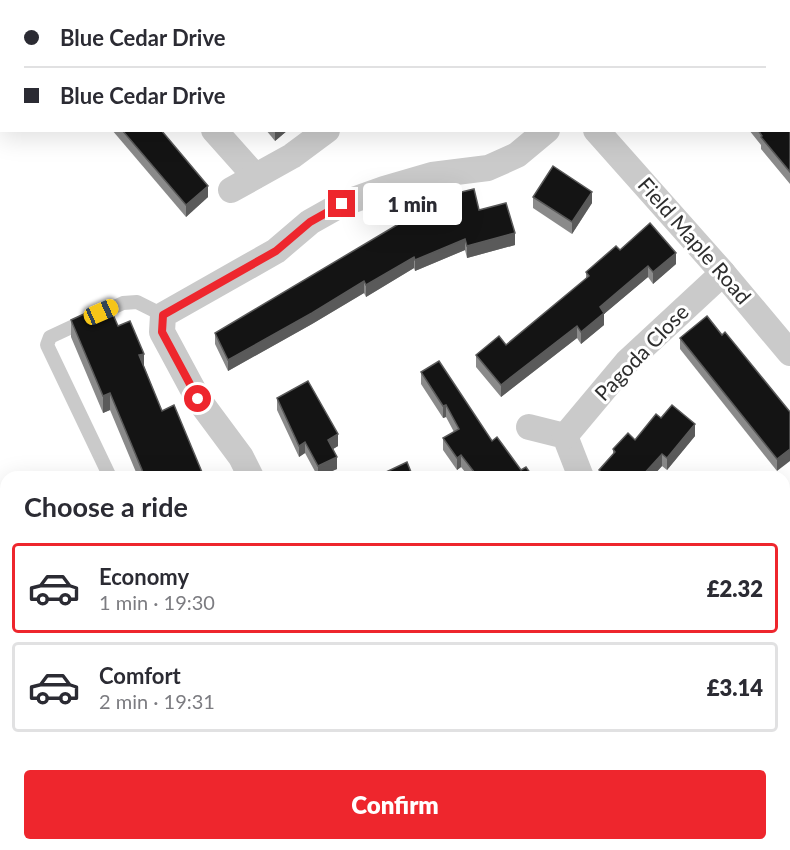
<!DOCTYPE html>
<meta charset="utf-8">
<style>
body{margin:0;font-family:Lato,sans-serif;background:#f7f7f7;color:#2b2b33;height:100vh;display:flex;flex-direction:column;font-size:22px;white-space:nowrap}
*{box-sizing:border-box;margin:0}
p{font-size:20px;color:#7c7c81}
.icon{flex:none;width:33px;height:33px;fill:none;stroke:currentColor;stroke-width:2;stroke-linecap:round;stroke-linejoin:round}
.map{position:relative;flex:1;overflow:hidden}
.details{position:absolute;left:0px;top:471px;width:790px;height:380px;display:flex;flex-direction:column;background:#fff;border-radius:18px 18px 0 0;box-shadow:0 6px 24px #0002}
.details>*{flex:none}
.top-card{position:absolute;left:0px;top:0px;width:790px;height:132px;box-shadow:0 6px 24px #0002;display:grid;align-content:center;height:132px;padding:0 24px;background:#fff}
.end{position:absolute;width:27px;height:27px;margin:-14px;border:8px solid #ee262d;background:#fff;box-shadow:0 0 0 3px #fff}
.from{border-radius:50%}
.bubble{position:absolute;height:42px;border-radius:6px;background:#fff;box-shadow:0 6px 24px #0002;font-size:20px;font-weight:800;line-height:42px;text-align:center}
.car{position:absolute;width:18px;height:36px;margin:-18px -9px;border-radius:8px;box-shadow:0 0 4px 2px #0007;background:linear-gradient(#f5c518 24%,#345 0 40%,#f5c518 0 76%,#345 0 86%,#f5c518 0)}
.top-card b{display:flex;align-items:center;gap:21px;height:57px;font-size:22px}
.top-card b+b{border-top:2px solid #e1e1e2}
.top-card i{width:15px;height:15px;background:#2b2b33}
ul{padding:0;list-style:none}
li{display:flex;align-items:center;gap:18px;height:90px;margin:0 12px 9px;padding:0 12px;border:3px solid #e1e1e2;border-radius:6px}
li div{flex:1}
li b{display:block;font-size:22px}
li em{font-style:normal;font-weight:800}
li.selected{border-color:#ee262d}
li>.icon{width:54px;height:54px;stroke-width:1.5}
h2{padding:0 24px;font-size:27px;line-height:72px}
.primary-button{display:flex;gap:12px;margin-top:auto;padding:12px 24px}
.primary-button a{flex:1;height:69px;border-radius:6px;background:#ee262d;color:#fff;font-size:24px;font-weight:800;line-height:69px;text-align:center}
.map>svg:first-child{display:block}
</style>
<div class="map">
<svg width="790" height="850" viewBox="0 0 790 850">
<rect width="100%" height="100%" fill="#fff"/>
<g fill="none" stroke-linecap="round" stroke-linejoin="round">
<polyline stroke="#cacaca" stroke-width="14" points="110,477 47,345 50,337 123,303 137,302 163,315"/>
<g stroke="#cacaca" stroke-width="26">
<polyline points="97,0 98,2"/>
<polyline points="772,0 774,2"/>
<polyline points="789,21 790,22"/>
<polyline points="214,130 255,176"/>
<polyline points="596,130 723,273 790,353"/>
<polyline points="231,190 292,156 327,130"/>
<polyline points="529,427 565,436 581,477"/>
<polyline points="565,436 627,362 723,273"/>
<polyline points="251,477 241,457 198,399 162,332 163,315 276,251 310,222 342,204 384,189 432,175 488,168 517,155 547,130"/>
<polyline points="784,625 790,634"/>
<polyline points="0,791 6,809"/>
<polyline points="17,844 18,850"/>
<polyline points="387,844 388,850"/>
<polyline points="585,844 586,850"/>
</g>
</g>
<g fill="#8a8a8a">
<polygon points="302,0 346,0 347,2 303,2"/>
<polygon points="649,0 703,0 704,2 650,2"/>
<polygon points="790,120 790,184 761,149 761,145 749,130 789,130"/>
<polygon points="112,130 161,130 208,197 186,217"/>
<polygon points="266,130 288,130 275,141"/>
<polygon points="453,194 479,210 515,245 467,258 465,250 415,271 414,268 366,297 364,293 312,324 228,371 215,344 215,333 453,200"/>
<polygon points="533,197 592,203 572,234 533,208"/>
<polygon points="620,250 676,264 653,284 648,277 604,314 604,325 581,344 577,338 501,397 476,367 476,355 506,345 586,279 586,272"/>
<polygon points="71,320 118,326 144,366 162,411 204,477 138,477 110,410 103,413 71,337"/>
<polygon points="722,335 790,412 777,471 680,349 680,338"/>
<polygon points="421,372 492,441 521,470 533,477 469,477 461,467 457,470 443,450 443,438 454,432 446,417 443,418 421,384"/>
<polygon points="277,398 338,446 333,449 337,469 318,477 305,453 299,457 277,410"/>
<polygon points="661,418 695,436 667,470 662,466 652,477 599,477 599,470 613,455 613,449 635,440"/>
<polygon points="790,517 790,551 784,543 784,521"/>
<polygon points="0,642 6,651 6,723 0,715 0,706 2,705 0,703"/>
<polygon points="53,844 89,844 92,850 55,850"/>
<polygon points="297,844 358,844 360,850 318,850 318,846 309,850 300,850"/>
<polygon points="440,844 493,844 441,848"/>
<polygon points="624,844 682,844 686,850 628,850"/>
</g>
<g fill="#5a5a5a">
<polygon points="2,104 2,114 0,116 0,105"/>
<polygon points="275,130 288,130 275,141"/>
<polygon points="208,186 208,197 186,217 186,205"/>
<polygon points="592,192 592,203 572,234 572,222"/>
<polygon points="515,233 515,245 467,258 467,246"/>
<polygon points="465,239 465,250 415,271 415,260"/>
<polygon points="676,253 676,264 653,284 653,272"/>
<polygon points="414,257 414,268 366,297 366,285"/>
<polygon points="648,266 648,277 604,314 604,325 581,344 581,332 600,307"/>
<polygon points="364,281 364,293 312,324 228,371 228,360"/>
<polygon points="577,326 577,338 501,397 501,385"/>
<polygon points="144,354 144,370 139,355"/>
<polygon points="110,393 110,410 103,413 103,396"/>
<polygon points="446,405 446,417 443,418 443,406"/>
<polygon points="695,424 695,436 667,470 667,458"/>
<polygon points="338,434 338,446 328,452 328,440"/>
<polygon points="305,442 305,453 299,457 299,446"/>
<polygon points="790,449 790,461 777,471 777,459"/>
<polygon points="662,454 662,466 652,477 641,477"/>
<polygon points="461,455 461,467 457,470 457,458"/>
<polygon points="337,457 337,469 318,477 318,466"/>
<polygon points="790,741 790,752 784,756 784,745"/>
<polygon points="301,844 318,844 318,846 309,850 301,850"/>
</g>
<g fill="#141414" stroke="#5a5a5a" stroke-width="1.5">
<polygon points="164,0 202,0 203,2 165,2"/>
<polygon points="312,0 346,0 347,2 313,2"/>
<polygon points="407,0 437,0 438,2 407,2"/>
<polygon points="658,0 703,0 704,2 659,2"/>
<polygon points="2,65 2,104 0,105 0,66"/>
<polygon points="789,119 790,120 790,172 761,137 762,136 758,130 789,130"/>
<polygon points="122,130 161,130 208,186 186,205"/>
<polygon points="553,166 592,192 572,222 533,197"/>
<polygon points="474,189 479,210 506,203 515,233 467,246 465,239 415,260 414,257 366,285 364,281 312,313 228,360 215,333 407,219 454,199 453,194"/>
<polygon points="650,223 676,253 653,272 648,266 600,307 604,313 581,332 577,326 501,385 476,355 499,336 506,345 589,276 586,272 616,246 620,250"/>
<polygon points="108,303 118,326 130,321 144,354 139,355 162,411 174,405 204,477 160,477 159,475 155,477 145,477 110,393 103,396 71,320"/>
<polygon points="707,316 722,335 725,332 790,412 790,449 777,459 680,338"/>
<polygon points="439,361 492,441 497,437 521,470 526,467 533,477 478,477 461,455 457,458 443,438 459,429 446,405 443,406 421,372"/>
<polygon points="308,381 338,434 328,440 337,457 318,466 305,442 299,446 277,398"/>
<polygon points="672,405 695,424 667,458 662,454 641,477 607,477 599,470 615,452 613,449 628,433 635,440 656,414 661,418"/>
<polygon points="407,462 413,477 377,477 382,474"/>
<polygon points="790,517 790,540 784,532 784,521"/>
<polygon points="0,642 6,651 6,716 0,707 5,703 0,695"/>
<polygon points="790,694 790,741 784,745 784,698"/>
<polygon points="55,844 89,844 92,850 58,850"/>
<polygon points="320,844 358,844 360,848 355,850 323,850"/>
<polygon points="449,844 493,844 494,850 448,850"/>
<polygon points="633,844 682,844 686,850 636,850"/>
</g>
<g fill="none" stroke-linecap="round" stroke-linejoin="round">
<polyline stroke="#ee262d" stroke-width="8" points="198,399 162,332 163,315 276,251 310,222 342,204"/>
</g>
<g text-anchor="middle" stroke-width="6" stroke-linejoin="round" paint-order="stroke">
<g font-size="21" fill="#2d2d2d" stroke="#fff">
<text transform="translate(694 241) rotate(49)" y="7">Field Maple Road</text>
<text transform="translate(642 353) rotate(-46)" y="7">Pagoda Close</text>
</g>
</g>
</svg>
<i class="end from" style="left:198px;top:399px"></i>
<i class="end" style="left:342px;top:204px"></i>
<div class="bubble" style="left:363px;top:183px;width:99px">1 min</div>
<i class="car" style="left:101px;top:312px;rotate:66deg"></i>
<div class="top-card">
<b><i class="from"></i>Blue Cedar Drive</b>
<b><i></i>Blue Cedar Drive</b>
</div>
<section class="details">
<h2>Choose a ride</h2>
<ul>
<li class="selected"><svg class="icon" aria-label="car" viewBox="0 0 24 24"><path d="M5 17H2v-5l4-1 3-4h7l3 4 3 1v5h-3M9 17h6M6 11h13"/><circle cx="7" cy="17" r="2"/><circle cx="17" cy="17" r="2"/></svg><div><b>Economy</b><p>1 min · 19:30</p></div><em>£2.32</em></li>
<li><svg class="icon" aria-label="car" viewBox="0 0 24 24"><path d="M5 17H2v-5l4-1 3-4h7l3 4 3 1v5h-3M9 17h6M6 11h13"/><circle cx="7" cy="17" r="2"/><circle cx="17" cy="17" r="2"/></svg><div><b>Comfort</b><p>2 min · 19:31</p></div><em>£3.14</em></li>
</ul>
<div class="primary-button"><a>Confirm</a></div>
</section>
</div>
